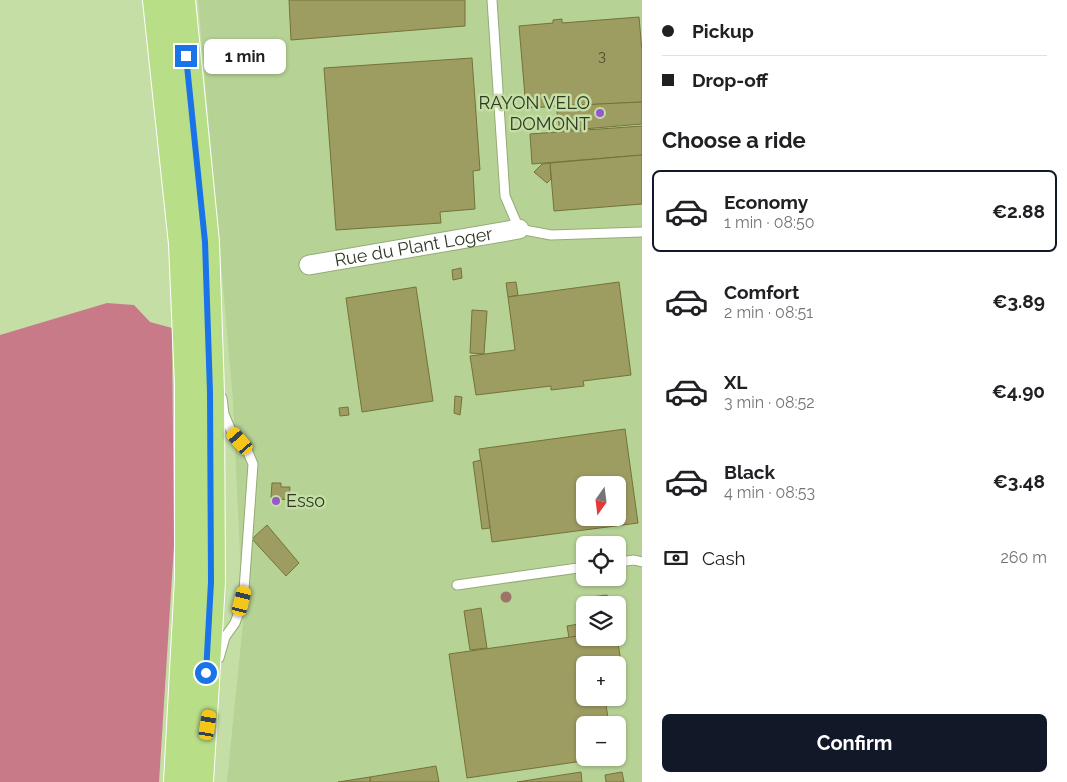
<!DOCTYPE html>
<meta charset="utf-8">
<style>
body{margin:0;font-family:Raleway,sans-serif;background:#f2f2f2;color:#202124;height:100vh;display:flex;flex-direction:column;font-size:19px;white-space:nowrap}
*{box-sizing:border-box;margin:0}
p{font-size:16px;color:#757577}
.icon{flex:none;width:28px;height:28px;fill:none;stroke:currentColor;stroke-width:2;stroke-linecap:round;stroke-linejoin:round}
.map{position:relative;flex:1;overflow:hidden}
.side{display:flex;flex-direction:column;background:#fff;width:425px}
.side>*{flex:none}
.banner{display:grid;align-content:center;height:110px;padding:0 20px;background:#fff}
.needle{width:32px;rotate:194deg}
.controls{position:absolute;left:576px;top:476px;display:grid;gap:10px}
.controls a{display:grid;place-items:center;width:50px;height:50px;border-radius:8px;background:#fff;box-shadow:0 1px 4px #0004;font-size:25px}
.end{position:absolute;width:22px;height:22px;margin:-11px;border:6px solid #1a73e8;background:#fff;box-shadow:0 0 0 2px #fff}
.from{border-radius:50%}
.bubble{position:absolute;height:35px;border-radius:8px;background:#fff;box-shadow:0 1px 4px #0004;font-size:16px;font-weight:700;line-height:35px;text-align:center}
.car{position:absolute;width:15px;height:30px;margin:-15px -8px;border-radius:6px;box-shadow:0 0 4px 1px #0007;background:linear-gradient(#f5c518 24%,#345 0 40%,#f5c518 0 76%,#345 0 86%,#f5c518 0)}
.banner b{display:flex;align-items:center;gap:18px;height:48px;font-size:19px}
.banner b+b{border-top:1px solid #e0e0e0}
.banner i{width:12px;height:12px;background:#202124}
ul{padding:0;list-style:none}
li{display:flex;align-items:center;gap:15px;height:82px;margin:0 10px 8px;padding:0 10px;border:2px solid transparent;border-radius:8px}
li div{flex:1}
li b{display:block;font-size:19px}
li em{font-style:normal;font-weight:700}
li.current{border-color:#111827}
li>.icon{width:45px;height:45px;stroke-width:1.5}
h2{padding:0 20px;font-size:22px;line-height:60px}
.pay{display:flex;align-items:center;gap:12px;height:55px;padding:0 20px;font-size:19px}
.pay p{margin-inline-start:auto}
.action{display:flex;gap:10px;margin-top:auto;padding:10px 20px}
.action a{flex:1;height:58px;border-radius:8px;background:#111827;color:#fff;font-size:20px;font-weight:700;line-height:58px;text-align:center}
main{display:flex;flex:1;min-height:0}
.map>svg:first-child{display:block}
</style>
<main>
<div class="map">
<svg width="642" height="782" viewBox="0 0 642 782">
<rect width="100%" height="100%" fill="#c4dea6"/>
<path fill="#b6d294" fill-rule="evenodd" d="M198,0H642V782H227L243,623L233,400ZM585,485H618V518H585ZM585,545H618V578H585ZM585,605H618V638H585ZM585,665H618V698H585ZM585,725H618V758H585Z"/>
<polygon fill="#c87a89" points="107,303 134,305 150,322 172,328 174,545 159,782 0,782 0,335"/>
<g fill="#9d9c61" stroke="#747339" fill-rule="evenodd">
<polygon points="289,0 465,0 465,26 291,40"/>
<polygon points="639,17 642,51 642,102 526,108 519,26 553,23 553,20 562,19 562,23"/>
<polygon points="472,58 480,170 473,171 475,209 440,212 441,223 336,230 324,68"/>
<polygon points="642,102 642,124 560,131 556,106"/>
<polygon points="642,126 642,155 532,164 530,134"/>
<polygon points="642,155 642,204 554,211 550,163"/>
<polygon points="550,163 551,179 547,183 534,172 542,164"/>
<polygon points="461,268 462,278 453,280 452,270"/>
<polygon points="516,282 518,295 508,297 506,283"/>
<polygon points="619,282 631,375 583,381 584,386 551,390 551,386 476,395 470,356 515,350 508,297"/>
<polygon points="416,287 433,401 362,412 346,298"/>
<polygon points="472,310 487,311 484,354 470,353"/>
<polygon points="455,396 462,397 460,415 454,413"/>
<polygon points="348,407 349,415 340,416 339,408"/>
<path d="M625,429L638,523L492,542L479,449ZM585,485H618V518H585Z"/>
<polygon points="481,460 490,528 482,529 473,462"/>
<polygon points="272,483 281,483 281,487 290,487 289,500 271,498"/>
<polygon points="267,525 299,563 286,576 252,539"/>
<polygon points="607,595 612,605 592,605 591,597"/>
<polygon points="481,608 487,648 470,650 464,611"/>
<polygon points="585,623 585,635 569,638 567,626"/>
<polygon points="618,629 621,642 618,643 623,675 618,676 618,665 585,665 585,698 605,698 609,725 585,725 585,758 603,758 467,778 449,654 585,635 585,638 618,638"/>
<polygon points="436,766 439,782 370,782 370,777"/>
<polygon points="581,772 582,782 517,782"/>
<polygon points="622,772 624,782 606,782 605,775"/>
<polygon points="370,777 370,782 338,782"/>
</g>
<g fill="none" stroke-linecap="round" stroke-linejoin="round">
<defs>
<g id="lane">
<polyline points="492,0 505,196 519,229 551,235 642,232"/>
<polyline points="618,562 634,560 642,562"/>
<polyline points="457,585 585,567"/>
<polyline points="219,658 225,637 235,623 239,612 244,590 253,464 247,450 232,433 224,414 222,398"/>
</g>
<g id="street">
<path id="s1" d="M309,265L519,229"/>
</g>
<g id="highway">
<polyline points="157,0 183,244 189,385 189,578 178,782"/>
<polyline points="181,0 205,242 210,392 211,582 199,782"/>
</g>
</defs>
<use href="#lane" stroke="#93ac76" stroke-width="11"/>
<use href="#street" stroke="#93ac76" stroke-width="21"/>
<use href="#highway" stroke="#fff" stroke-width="30"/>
<use href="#lane" stroke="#fff" stroke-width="9"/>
<use href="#street" stroke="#fff" stroke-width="19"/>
<use href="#highway" stroke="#b9de88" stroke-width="28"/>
</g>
<circle fill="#9b746a" cx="506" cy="597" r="5.5"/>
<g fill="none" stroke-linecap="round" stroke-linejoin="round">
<polyline stroke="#1a73e8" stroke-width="6" points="186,56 205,242 210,392 211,582 206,673"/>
</g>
<g fill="#9957cc" stroke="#c4dea6" stroke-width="2">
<circle cx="600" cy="113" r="5"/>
<circle cx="276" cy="501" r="5"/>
</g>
<g text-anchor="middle" stroke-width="5" stroke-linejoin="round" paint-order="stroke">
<g font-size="15" fill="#4a5232">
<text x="602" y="61">3</text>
</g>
<g font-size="18" fill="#2f3922" stroke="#c4dea6" text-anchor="end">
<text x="590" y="109">RAYON VELO<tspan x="590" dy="21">DOMONT</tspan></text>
<text x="286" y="507" text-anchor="start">Esso</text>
</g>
<g font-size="18" fill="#2f3922" stroke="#c4dea6">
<text dy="6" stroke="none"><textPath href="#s1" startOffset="106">Rue du Plant Loger</textPath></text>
</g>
</g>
</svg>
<div class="controls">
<a><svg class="needle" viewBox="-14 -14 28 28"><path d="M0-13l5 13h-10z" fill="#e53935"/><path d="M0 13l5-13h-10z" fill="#757577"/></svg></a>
<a><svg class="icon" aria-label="locate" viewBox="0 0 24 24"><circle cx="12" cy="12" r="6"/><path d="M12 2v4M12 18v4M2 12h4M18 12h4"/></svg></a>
<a><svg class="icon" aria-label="layers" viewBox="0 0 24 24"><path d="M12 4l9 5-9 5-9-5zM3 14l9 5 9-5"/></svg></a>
<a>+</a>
<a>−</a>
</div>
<i class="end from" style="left:206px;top:673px"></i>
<i class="end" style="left:186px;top:56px"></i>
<div class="bubble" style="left:204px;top:39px;width:82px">1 min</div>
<i class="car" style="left:240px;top:441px;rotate:319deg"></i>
<i class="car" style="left:242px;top:601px;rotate:14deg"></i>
<i class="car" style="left:208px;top:725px;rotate:9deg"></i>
</div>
<section class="side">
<div class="banner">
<b><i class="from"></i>Pickup</b>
<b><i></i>Drop-off</b>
</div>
<h2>Choose a ride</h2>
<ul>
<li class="current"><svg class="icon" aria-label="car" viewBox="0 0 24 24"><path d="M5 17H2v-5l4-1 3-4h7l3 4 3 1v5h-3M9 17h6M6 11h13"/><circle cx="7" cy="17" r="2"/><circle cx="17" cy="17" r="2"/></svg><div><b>Economy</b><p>1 min · 08:50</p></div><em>€2.88</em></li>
<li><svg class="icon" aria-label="car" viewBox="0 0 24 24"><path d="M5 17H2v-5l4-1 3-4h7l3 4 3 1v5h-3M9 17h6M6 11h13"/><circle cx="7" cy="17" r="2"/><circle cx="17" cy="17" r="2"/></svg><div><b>Comfort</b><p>2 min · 08:51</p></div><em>€3.89</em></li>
<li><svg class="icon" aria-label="car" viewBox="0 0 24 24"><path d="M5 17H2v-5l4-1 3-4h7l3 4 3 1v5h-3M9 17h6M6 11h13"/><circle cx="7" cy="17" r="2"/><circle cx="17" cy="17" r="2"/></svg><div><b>XL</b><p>3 min · 08:52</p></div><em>€4.90</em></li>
<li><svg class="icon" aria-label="car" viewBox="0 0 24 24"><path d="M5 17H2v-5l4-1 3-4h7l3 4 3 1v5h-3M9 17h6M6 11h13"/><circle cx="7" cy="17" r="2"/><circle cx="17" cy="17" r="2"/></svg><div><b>Black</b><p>4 min · 08:53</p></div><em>€3.48</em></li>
</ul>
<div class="pay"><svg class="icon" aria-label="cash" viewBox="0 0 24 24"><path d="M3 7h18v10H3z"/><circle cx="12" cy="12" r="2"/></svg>Cash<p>260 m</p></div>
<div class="action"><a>Confirm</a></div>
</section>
</main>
